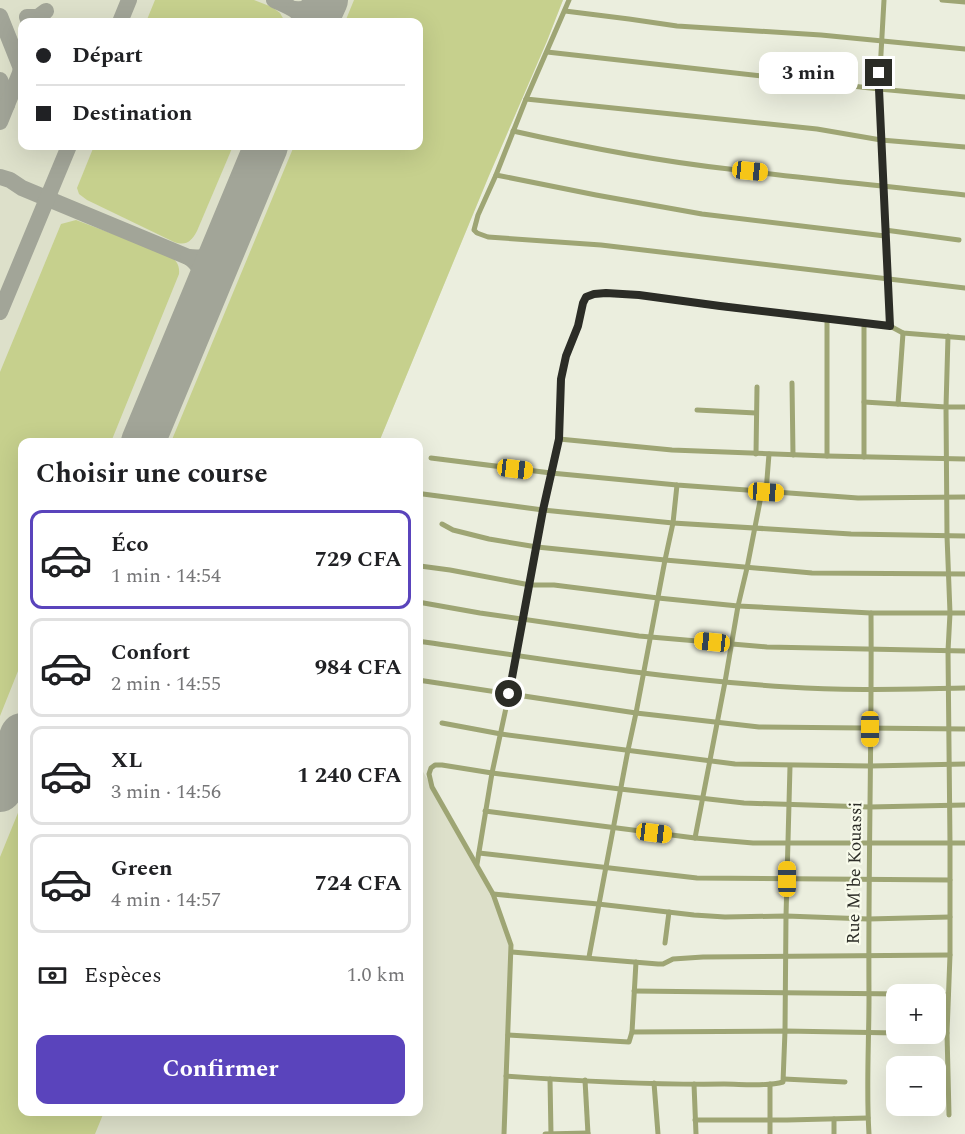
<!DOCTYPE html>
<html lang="fr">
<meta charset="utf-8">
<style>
body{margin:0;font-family:Spectral,serif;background:#f2f2f2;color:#202124;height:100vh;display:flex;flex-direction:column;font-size:22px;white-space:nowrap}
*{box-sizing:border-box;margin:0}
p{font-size:20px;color:#757577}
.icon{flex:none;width:33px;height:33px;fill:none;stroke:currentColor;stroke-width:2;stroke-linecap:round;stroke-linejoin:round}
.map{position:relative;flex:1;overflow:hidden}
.drawer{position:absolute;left:18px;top:438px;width:405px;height:678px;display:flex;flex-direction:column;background:#fff;border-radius:12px;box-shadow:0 6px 24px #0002}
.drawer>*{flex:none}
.guide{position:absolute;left:18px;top:18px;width:405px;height:132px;border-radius:12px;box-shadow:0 6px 24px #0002;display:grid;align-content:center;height:132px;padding:0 18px;background:#fff}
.tools{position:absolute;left:886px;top:984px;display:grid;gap:12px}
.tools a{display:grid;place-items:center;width:60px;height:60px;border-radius:12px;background:#fff;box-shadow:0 6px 24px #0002;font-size:30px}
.end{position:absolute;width:27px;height:27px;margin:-14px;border:8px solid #2b2c26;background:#fff;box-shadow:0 0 0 3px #fff}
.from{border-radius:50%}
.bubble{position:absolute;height:42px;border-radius:12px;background:#fff;box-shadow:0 6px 24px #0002;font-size:20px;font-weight:700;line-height:42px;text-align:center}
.car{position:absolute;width:18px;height:36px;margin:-18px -9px;border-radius:8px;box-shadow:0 0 4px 2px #0007;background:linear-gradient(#f5c518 24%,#345 0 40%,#f5c518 0 76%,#345 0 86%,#f5c518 0)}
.guide b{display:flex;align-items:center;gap:21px;height:57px;font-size:22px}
.guide b+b{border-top:2px solid #e0e0e0}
.guide i{width:15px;height:15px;background:#202124}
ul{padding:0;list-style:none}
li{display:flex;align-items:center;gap:18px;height:99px;margin:0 12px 9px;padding:0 6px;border:3px solid #e0e0e0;border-radius:12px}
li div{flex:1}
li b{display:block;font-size:22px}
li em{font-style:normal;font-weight:700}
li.on{border-color:#5a44bc}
li>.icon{width:54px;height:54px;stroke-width:1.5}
h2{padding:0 18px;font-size:27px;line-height:72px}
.pay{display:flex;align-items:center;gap:15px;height:66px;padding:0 18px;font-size:22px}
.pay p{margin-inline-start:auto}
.cta{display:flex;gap:12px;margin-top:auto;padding:12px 18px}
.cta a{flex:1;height:69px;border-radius:12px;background:#5a44bc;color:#fff;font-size:24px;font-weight:700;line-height:69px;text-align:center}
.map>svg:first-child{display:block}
</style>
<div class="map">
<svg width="965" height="1134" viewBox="0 0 965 1134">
<rect width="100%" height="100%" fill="#ebeede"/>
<path fill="#dde0ca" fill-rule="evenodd" d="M0,0H563L547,41L488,178L379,442H22V1112H418L419,765L461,836L493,894L511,945L504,1134H0ZM22,22H418V146H22Z"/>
<g fill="#c6d08d">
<polygon points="155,0 254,0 272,7 280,13 284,20 283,22 146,22"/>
<polygon points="354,0 563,0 547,41 488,178 379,442 171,442 294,146 418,146 418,22 345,22"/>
<path d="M94,146H233L197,231C191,242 186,246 174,242L87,200L79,194L77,188Z"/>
<path d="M76,220L169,255C176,260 180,265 179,274L111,442H22V661L0,716V372L61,224Z"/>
<polygon points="22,803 22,1112 104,1112 95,1134 0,1134 0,857"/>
</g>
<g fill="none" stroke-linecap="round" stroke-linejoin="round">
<g stroke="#a2a598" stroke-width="16">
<path d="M274,0C287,6 298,9 305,22"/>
<path d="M294,9C306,10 314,7 324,0"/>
<polyline points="0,16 20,66 21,72"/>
<polyline points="29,22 27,17 38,17 46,11"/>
<polyline points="120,22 129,0"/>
<polyline points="0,80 6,94 7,105"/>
<polyline points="0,122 22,68"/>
<path d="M0,177L10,180L22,188L188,257C201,265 203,276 206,291"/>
<path d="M188,257C208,259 212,256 226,243"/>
<polyline points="0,312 69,146"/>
<polyline points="0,770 14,755"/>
</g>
<g stroke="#a2a598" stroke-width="44">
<polyline points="316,22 326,0"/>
<polyline points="143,442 266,146"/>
<polyline points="0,790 22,735"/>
</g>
<g stroke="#9ea574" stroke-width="5">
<polyline points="569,0 526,99 817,129 881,140 965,147"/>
<polyline points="884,0 879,89 890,326"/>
<polyline points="942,0 965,2"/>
<polyline points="565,11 629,19 677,26 821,35 965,49"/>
<polyline points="547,52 879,89 965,97"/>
<polyline points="526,99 496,175 478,215 474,230 477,233 488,237 601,245 965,288"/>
<path d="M513,131C584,147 657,161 729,169C807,179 886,186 965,195"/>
<polyline points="496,175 596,195 702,214 885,236"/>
<polyline points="885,230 959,240"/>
<polyline points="827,319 827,456"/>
<polyline points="948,336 946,407 965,407"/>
<polyline points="792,383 793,455"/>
<polyline points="864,402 946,407 947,536 950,613 948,651 950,843 950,955 947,1033 949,1115"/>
<polyline points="898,404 903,333"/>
<polyline points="697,410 756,413"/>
<polyline points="559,439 672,450 827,456 965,459"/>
<polyline points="756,454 757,387"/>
<polyline points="864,457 864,324"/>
<polyline points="431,458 551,473 677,485 858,498 965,497"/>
<polyline points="766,492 769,454"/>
<polyline points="423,494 543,510 673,523 851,534 965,536"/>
<polyline points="442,524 453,530 489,539 537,547 665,560 812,573 965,574"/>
<polyline points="420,566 450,570 530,585 554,585 658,598 738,606 871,613 965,613"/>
<polyline points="418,602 480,613 639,636 767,647 965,651"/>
<path d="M418,641C541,659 664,679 788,687C847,691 906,689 965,688"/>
<polyline points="418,680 636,713 759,727 965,729"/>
<polyline points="442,723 501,734 735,764 870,766 965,764"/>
<polyline points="485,811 695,838 753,843 965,843"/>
<polyline points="695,838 725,682 738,606 747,568 762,491"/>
<polyline points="479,853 697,878 950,880"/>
<polyline points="477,864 492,773 509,694 543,510 559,439 561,379 566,356 578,326 583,303 586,297 594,294 606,293 639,295 720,307 890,326 903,333 965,338"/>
<polyline points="493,894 598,904 694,915 725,917 786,916 868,919 950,917"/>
<polyline points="665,943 669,912"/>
<polyline points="512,952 658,964 663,964 673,959 703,957 950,955"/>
<polyline points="589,957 628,750 636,713 665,560 673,523 677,485"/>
<polyline points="634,991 902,994"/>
<polyline points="936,995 948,995"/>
<polyline points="632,1032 785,1031 897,1033"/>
<polyline points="936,1033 947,1033"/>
<polyline points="508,1035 629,1042 632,1032 636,962"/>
<path d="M506,1076C578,1081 651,1085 724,1084C741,1084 767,1087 783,1082L785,1031L786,916L790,766"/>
<polyline points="550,1079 551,1134"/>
<polyline points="784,1079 845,1082"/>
<polyline points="585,1080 588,1134"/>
<polyline points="654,1083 658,1134"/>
<polyline points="694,1084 696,1134"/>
<polyline points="770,1084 770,1134"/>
<polyline points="834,1119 834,1134"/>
<polyline points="695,1120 787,1120 868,1118"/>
<polyline points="504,1134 511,945 493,894 432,787 429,774 431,768 435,765 442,765 492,773 620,789 744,803 869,807 965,805"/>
<polyline points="545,1134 588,1133"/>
<path d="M869,1134C866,1089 869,1043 869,997C868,869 872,741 871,613"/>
</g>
</g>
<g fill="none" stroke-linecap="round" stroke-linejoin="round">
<polyline stroke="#2b2c26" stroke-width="8" points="509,694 543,510 559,439 561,379 566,356 578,326 583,303 586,297 594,294 606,293 639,295 720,306 890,326 879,89 879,73"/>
</g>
<g text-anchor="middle" stroke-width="4.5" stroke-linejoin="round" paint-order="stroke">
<g font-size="18" fill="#2b2c26" stroke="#f8fbeb">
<text transform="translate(854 873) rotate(-89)" y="6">Rue M'be Kouassi</text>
</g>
</g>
</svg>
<div class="tools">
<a>+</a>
<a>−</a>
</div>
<i class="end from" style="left:509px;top:694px"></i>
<i class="end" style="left:879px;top:73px"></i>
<div class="bubble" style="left:759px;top:52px;width:99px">3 min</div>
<i class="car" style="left:750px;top:171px;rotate:96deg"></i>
<i class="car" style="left:515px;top:469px;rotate:97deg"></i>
<i class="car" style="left:766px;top:492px;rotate:94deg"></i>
<i class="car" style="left:712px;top:642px;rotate:276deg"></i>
<i class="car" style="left:870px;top:729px;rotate:180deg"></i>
<i class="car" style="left:654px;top:833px;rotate:97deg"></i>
<i class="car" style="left:787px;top:879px;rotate:0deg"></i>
<div class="guide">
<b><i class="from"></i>Départ</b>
<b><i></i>Destination</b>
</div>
<section class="drawer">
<h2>Choisir une course</h2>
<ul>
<li class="on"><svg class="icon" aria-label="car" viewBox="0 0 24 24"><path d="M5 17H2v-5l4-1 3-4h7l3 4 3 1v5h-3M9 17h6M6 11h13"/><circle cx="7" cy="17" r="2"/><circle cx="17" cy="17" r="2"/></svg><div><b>Éco</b><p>1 min · 14:54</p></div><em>729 CFA</em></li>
<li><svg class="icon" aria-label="car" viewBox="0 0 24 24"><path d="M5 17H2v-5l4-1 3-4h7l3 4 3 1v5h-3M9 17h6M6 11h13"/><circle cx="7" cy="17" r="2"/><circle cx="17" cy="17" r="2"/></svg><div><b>Confort</b><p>2 min · 14:55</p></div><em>984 CFA</em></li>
<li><svg class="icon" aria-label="car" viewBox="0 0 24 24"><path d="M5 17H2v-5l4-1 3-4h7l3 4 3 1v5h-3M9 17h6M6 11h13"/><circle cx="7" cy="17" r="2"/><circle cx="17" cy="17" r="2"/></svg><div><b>XL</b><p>3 min · 14:56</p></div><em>1 240 CFA</em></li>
<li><svg class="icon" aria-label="car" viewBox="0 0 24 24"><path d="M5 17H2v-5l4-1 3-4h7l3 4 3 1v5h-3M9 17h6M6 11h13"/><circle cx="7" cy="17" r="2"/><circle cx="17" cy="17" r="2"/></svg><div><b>Green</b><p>4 min · 14:57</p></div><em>724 CFA</em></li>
</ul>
<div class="pay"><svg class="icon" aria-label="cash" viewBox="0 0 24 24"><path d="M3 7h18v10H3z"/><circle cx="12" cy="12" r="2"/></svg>Espèces<p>1.0 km</p></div>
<div class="cta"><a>Confirmer</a></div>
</section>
</div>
